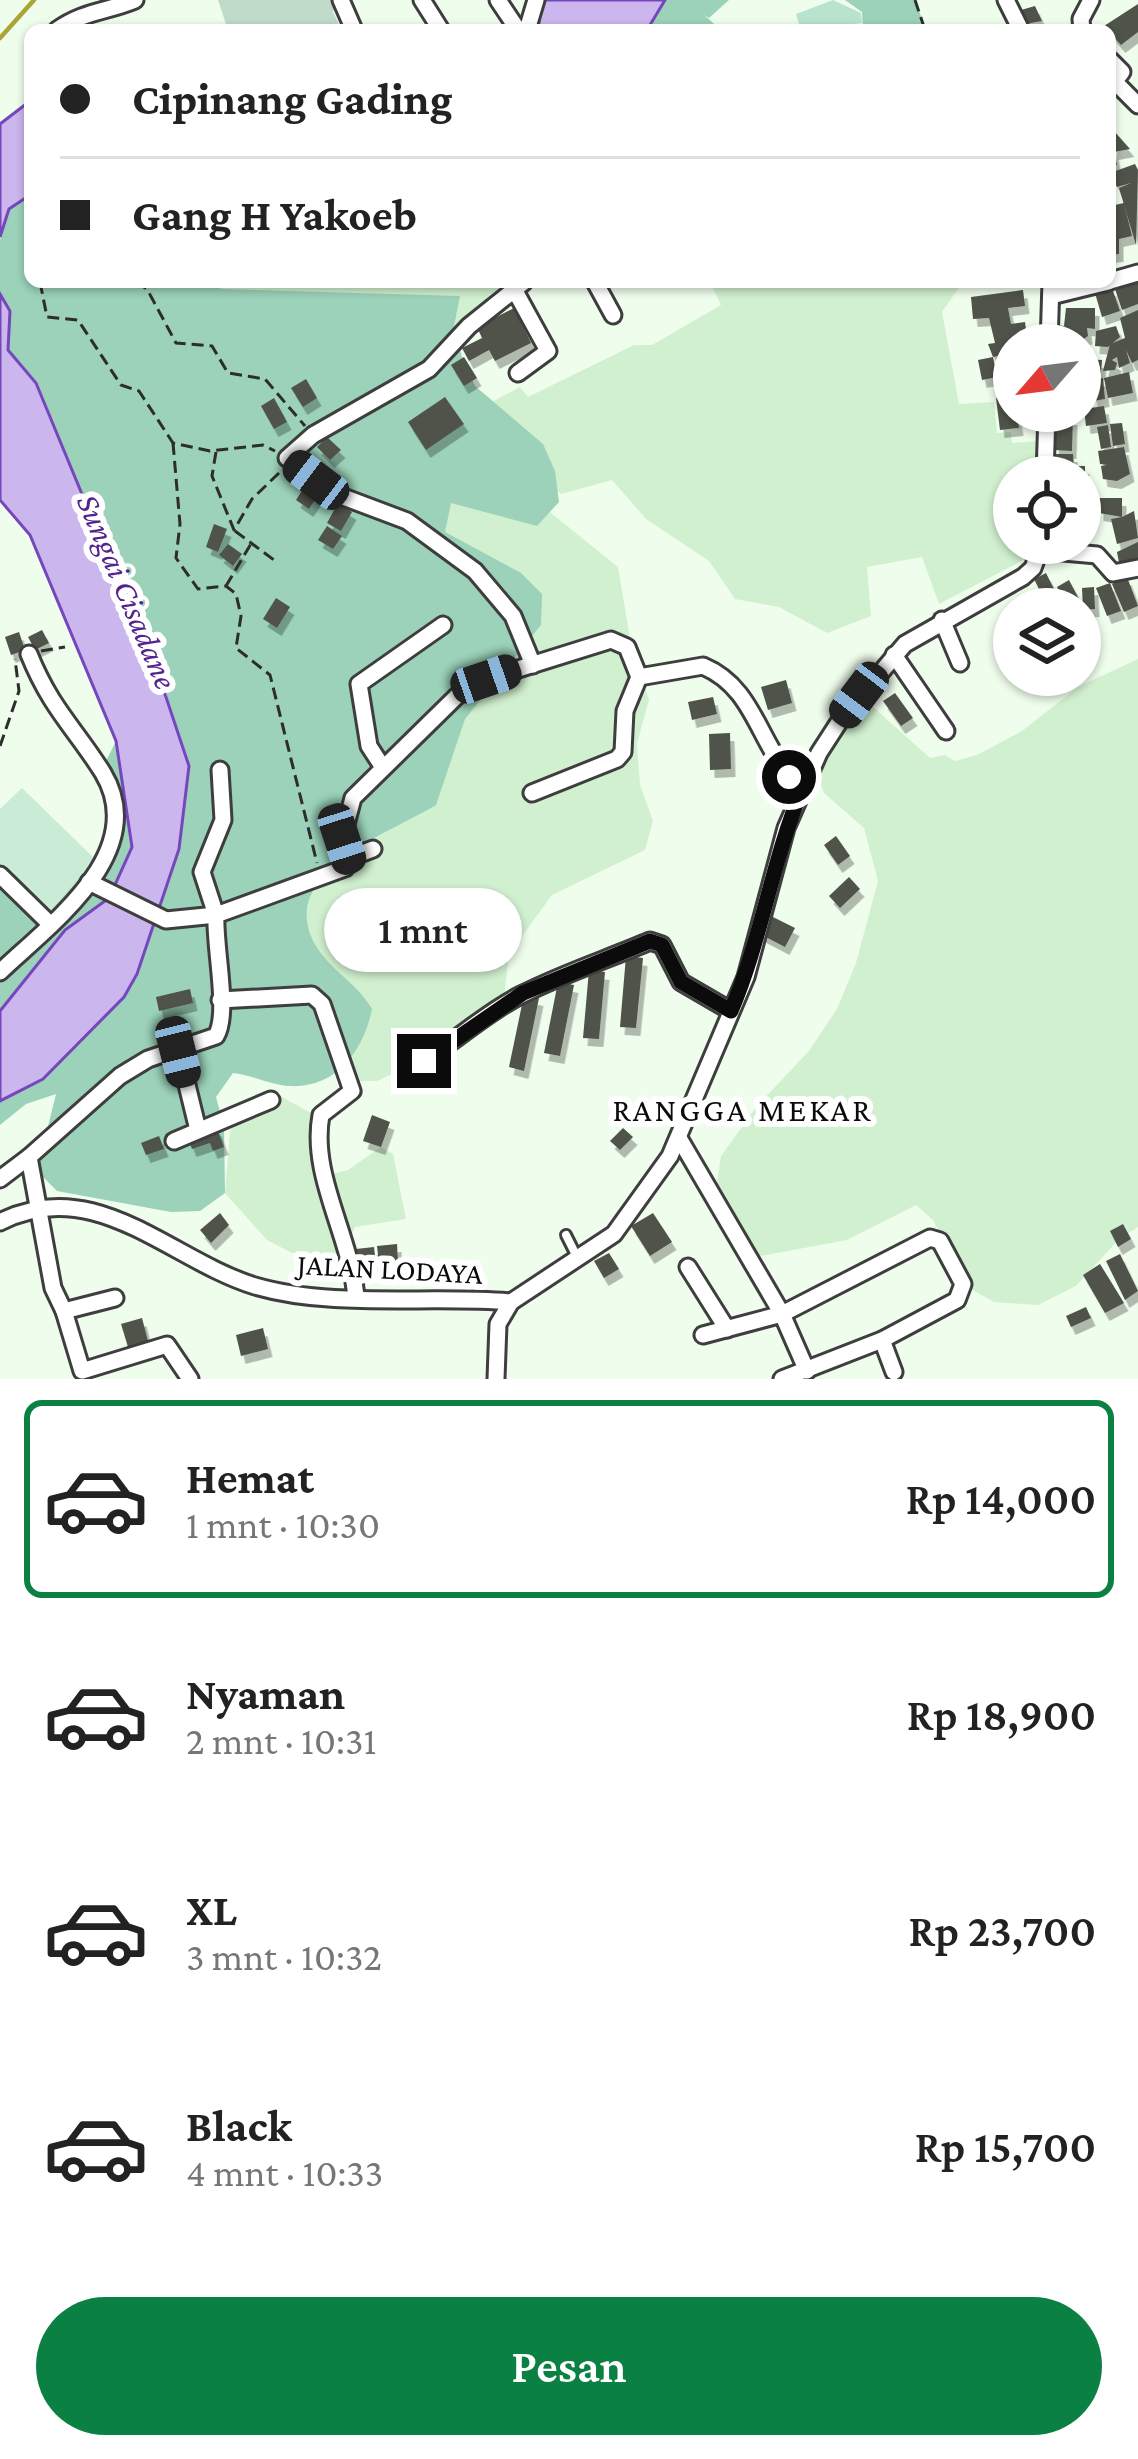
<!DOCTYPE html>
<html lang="id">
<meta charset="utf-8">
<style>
body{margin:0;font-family:"Crimson Pro",serif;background:#f6f6f6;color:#222;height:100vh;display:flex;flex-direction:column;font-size:45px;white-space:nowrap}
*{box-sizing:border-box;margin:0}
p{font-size:39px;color:#767676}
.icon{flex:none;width:66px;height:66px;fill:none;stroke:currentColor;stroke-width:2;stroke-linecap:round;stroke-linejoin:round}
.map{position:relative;height:1379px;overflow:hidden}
.panel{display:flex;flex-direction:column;background:#fff;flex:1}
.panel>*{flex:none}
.banner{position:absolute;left:24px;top:24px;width:1092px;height:264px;border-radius:18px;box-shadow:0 3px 9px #0004;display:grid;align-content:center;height:264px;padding:0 36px;background:#fff}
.needle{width:78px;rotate:242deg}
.controls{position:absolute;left:993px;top:324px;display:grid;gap:24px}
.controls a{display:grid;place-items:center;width:108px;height:108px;border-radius:50%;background:#fff;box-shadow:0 3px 9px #0004;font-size:60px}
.end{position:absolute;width:54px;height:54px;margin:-27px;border:15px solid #0b0b0b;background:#fff;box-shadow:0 0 0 6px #fff}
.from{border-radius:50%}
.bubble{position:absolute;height:84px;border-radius:42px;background:#fff;box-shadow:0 3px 9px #0004;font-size:39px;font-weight:600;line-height:84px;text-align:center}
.car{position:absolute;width:36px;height:72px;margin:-36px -18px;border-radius:15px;box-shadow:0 0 9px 3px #0007;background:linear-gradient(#222 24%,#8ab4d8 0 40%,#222 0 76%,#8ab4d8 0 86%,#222 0)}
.banner b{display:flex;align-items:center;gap:42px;height:114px;font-size:45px}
.banner b+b{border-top:3px solid #e0e0e0}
.banner i{width:30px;height:30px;background:#222}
ul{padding:21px 0 0;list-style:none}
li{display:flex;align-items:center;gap:36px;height:198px;margin:0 24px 18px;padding:0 12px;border:6px solid transparent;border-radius:18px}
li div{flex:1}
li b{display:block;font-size:45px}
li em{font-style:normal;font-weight:600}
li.selected{border-color:#0b8043}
li>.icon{width:108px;height:108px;stroke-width:1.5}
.button{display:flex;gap:24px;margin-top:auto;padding:24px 36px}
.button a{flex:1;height:138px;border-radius:72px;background:#0b8043;color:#fff;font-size:48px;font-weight:600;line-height:138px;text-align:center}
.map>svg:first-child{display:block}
</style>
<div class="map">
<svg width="1138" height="1379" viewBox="0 0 1138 1379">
<defs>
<filter id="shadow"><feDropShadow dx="4.5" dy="8" stdDeviation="0" flood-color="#0004"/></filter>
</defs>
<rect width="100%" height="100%" fill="#effdec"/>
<g fill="#d1f0cf">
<polygon points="213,282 521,282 432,373 509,479 618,567 632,650 649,699 637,744 640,785 653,821 645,850 552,895 509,954 504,997 436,1053 377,1081 352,1081 265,997 454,552"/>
<polygon points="710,282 963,282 942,312 959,404 994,402 997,433 1011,432 1012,443 1038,441 1037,477 1014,477 1014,543 1033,543 1029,557 939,604 922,557 867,567 871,616 827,633 779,607 735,599 709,561 646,519 612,480 561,494 495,428 492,402 520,387 528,397 634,345 652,345 721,305"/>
<polygon points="1138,659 1138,1227 1119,1239 1076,1286 1038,1305 994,1302 969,1288 933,1220 916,1205 847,1240 760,1256 722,1204 717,1183 721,1156 757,1106 809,1051 837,1009 856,963 878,881 864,828 824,793 815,769 825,750 864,699 930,758 945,755 955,761 977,755 1022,731 1078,687"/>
<polygon points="280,1096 331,1124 323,1147 331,1174 348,1170 381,1147 393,1154 406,1219 355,1227 345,1249 336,1256 292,1253 267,1240 225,1193 230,1132 235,1111"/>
</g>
<polygon fill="#bae3ce" points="833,0 861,13 862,23 801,30 796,14"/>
<g fill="#9bd2b9">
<polygon points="666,0 729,0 709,18 704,15 721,30 648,30"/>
<polygon points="845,0 916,0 925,30 863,30 862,12"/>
<path d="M30,196V282H259L218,289L460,296L454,326L462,357L475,386L543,444L555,471L559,502L537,526L451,503L445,532L521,573L542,594L541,625L465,719L436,805C390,833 273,873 316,946C332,972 357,983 372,1009C364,1049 337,1089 289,1086C272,1085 251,1075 233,1073L216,1097L224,1127L225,1193L200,1211L171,1212L57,1191L37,1171L56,1094L26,1104L0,1125V1102L44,1080L124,997L137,975L179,850L190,766L167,696L37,382L9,350L10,311L0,292V240L10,209Z"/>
<polygon points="115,743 132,847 109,898 65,929 0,1009 0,885 90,862 114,834 106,761"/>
</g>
<polygon fill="#c0dbc9" points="218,0 338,0 333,12 342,30 228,30"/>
<polygon fill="#caebd6" points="22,788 96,860 47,915 0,867 0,809"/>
<g fill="#cbb6ee" stroke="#7646bd" stroke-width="3">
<polygon points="542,0 665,0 647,30 538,30"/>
<polygon points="30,101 30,195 9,209 0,237 0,124"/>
<polygon points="0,294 10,311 8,350 36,383 166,697 189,766 179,849 137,974 124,997 43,1079 0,1101 0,1011 65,930 109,898 132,847 116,741 30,535 0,500"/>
</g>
<g fill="#4f5249" filter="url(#shadow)">
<polygon points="1138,4 1138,32 1121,45 1104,26"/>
<polygon points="1035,6 1042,21 1025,24 1021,10"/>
<polygon points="1114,131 1130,149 1114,152 1117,165 1110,166"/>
<polygon points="1135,164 1138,170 1136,245 1119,188 1131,183 1117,187 1110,173"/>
<polygon points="1124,203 1132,236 1119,239 1119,254 1110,255 1110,206"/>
<polygon points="1125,278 1138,278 1138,304 1122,310 1113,283 1124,279 1126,285"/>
<polygon points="1112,288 1120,311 1102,317 1095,293"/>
<polygon points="1023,290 1025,306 1008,308 1011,324 1025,322 1027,337 1015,340 1014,353 993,357 997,377 982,380 978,360 993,357 988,344 995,343 989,318 973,319 971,297"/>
<polygon points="514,308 531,343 495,361 489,350 469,361 462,348 482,338 477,327"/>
<polygon points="1066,308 1095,308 1095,329 1087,328 1088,336 1075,345 1055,345 1057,325 1064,326"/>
<polygon points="1138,310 1138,360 1132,363 1126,350 1130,363 1119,368 1117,357 1112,360 1117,363 1115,370 1103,371 1110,344 1125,338 1120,318"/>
<polygon points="1116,326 1120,337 1108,347 1095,346 1096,331"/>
<polygon points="464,357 477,378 464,386 451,365"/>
<polygon points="1083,359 1102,360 1101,373 1082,371"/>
<polygon points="1014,367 1014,385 1001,386 999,369"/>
<polygon points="1129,372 1133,393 1108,398 1104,378"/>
<polygon points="1103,378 1105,399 1093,401 1091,379"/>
<polygon points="306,379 317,398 303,407 291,388"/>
<polygon points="1014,395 1019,428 1000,430 996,398"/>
<polygon points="445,397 464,424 426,450 408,422"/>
<polygon points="274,398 287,422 274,429 261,406"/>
<polygon points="1104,406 1107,423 1086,426 1084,409"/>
<polygon points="1056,417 1073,417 1072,451 1054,450"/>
<polygon points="1122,423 1125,444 1113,446 1110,424"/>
<polygon points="1108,425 1111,447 1101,449 1097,427"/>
<polygon points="327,437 341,450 330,460 317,447"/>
<polygon points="1124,447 1130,474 1117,481 1103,479 1101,466 1107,465 1100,464 1098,451"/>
<polygon points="1053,454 1073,454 1074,466 1085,466 1085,477 1054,477"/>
<polygon points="307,483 320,492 309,509 296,500"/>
<polygon points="1099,498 1122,498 1122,517 1134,511 1138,538 1117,544 1111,519 1122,517 1099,513"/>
<polygon points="338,503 352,512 341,531 327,523"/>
<polygon points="214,524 227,529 218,552 206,547"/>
<polygon points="327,526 342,536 333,549 318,540"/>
<polygon points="1138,542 1138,562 1120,568 1117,552"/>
<polygon points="228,544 242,554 233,566 219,555"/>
<polygon points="1046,573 1054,589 1042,595 1034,579"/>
<polygon points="1127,577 1138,606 1124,612 1112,584"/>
<polygon points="1069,580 1079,599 1067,606 1057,587"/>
<polygon points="1110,583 1121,611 1107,616 1096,588"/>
<polygon points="1094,587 1095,609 1083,610 1082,588"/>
<polygon points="276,598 290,607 277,628 263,619"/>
<polygon points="42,630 49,643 35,650 28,637"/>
<polygon points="19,632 25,650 11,655 5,637"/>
<polygon points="786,680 792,703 768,710 761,687"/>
<polygon points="895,693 913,718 901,726 883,701"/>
<polygon points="713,697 717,714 692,720 688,702"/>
<polygon points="730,733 731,769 710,770 709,734"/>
<polygon points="836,836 850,856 838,865 824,845"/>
<polygon points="849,877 860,889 840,908 829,896"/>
<polygon points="769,915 795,928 785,947 760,934"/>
<polygon points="626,956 643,958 636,1028 620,1027"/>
<polygon points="589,970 605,972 599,1039 583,1038"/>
<polygon points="558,982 574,985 560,1056 544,1053"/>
<polygon points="190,989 193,1003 159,1011 156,997"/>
<polygon points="524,995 539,998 524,1071 509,1067"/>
<polygon points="372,1115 390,1122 381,1147 363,1141"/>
<polygon points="217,1128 224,1147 213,1151 210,1143 192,1149 188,1139"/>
<polygon points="623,1128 633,1137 620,1150 610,1141"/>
<polygon points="159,1136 164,1149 146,1155 141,1143"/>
<polygon points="220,1213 229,1225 211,1243 200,1230"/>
<polygon points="653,1213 672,1242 650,1256 631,1226"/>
<polygon points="1123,1224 1131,1239 1118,1247 1110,1231"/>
<polygon points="397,1244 398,1262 379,1264 377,1246"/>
<polygon points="374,1247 376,1265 358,1266 356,1249"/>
<polygon points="609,1253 619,1269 604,1278 594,1261"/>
<polygon points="1120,1254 1138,1291 1125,1300 1106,1261"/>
<polygon points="1100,1264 1124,1303 1105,1313 1083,1275"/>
<polygon points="1086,1307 1091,1318 1071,1327 1066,1316"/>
<polygon points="142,1318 148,1341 128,1347 121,1324"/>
<polygon points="263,1328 268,1349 241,1356 236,1335"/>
</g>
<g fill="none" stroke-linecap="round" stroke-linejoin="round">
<defs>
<polyline id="lane" points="566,1235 578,1259"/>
<g id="street">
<polyline points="341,0 354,30"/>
<polyline points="422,0 441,30"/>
<polyline points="498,0 518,30"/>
<polyline points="1006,0 1021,30"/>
<path d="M57,30C84,11 106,12 135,0"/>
<polyline points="527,30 536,0"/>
<polyline points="1082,30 1081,19 1091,0"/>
<polyline points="1110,60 1122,72 1110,87"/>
<polyline points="1117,84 1138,105"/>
<polyline points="1110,281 1138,273"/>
<polyline points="524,282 469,326 429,369 313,435 287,458 338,495 407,521 475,571 513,616 533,665"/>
<polyline points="595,282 613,315"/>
<polyline points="514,289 548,351 518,373"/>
<polyline points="1051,296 1108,282"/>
<polyline points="1049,345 1051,282"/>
<polyline points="1045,477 1047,411"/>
<polyline points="1041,550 1097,555 1113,573 1138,568"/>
<polyline points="942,620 960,663"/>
<polyline points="894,655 946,731"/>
<polyline points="382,766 369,746 359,684 443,625"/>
<polyline points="532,793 617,759 623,752 625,711 639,677"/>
<path d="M350,864L342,839L353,798L460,693L486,679L611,640L627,647L639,677L703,666C760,690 758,754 803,787"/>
<polyline points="0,875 51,925"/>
<polyline points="89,882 166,920 216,915 202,872 223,820 220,770"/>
<path d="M0,972C49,925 151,853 103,773C75,728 51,709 29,654"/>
<path d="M220,1000L312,995L322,1004L352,1091L321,1115C310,1175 349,1232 356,1296"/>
<polyline points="179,1052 198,1130"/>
<path d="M405,1070C447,1051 479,1016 521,995C562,974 608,959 650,941L662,945L681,982L731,1011"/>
<polyline points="679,1138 782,1314 807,1371"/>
<polyline points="174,1141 271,1100"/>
<polyline points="0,1179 29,1157"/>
<path d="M0,1222C95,1173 170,1260 255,1286C334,1309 429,1295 511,1302"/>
<polyline points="688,1267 727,1329"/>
<path d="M115,1298L64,1311L53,1288L29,1157L120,1076L148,1059L216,1036C230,1013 214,946 216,915L345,868L349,858L373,849"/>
<polyline points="64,1311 82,1371 167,1345 190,1379"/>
<polyline points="703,1335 782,1314 930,1238 940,1241 963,1284 957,1300 882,1340 782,1379"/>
<polyline points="882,1340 894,1372"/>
<polyline points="496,1379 498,1324 511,1302 614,1234 670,1156 746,977 786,828 819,753 841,719 905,644 1023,577 1033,568 1042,543"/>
</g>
</defs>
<use href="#lane" stroke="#3e3e3e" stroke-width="14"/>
<use href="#street" stroke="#3e3e3e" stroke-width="21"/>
<g stroke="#2d2d2d" stroke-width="3" stroke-dasharray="12 6" stroke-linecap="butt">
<polyline points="915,0 925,30"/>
<polyline points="40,282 47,317 78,320 121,385 139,391 173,443 210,451 263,445 275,451"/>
<polyline points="136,282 147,289 176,343 212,346 228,373 265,379 305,426"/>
<polyline points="173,443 180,524 176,558 198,589 226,586 236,594 241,616 236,648 270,675 317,863"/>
<polyline points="216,452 212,476 234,530 252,499 280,472"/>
<polyline points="235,531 274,560"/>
<polyline points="226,586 252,542"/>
<polyline points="41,651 65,647"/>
<polyline points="0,746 19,691 15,659"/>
</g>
<use href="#lane" stroke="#fff" stroke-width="8"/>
<use href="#street" stroke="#fff" stroke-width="15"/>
<polyline stroke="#aaa534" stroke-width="4.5" points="0,38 34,0"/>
</g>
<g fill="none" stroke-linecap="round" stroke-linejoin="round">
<path stroke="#0b0b0b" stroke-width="15" d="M424,1061L523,993L650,941L662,945L681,982L731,1011C762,938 772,860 803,787L789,777"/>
</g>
<g text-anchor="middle" stroke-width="12" stroke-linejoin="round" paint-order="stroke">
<g font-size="30" fill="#0b0b0b" stroke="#fff">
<text transform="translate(390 1269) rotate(3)" y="10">JALAN LODAYA</text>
</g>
<g font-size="33" font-style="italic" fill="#53248d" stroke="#fff">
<text transform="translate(128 591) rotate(67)" y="12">Sungai Cisadane</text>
</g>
<g font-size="33" letter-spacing="3" fill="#0b0b0b" stroke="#fff">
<text x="743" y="1121">RANGGA MEKAR</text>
</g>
</g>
</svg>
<div class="controls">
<a><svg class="needle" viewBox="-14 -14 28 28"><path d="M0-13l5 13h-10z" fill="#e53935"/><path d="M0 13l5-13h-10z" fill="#767676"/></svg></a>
<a><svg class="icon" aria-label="locate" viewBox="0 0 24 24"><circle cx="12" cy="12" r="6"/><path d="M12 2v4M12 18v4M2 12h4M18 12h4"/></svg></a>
<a><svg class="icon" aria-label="layers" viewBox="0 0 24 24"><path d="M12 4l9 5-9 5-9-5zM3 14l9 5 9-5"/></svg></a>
</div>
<i class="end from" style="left:789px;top:777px"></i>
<i class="end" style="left:424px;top:1061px"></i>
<div class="bubble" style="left:324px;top:888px;width:198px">1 mnt</div>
<i class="car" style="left:316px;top:480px;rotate:307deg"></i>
<i class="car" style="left:486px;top:679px;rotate:71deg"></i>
<i class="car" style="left:859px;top:695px;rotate:217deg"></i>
<i class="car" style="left:342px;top:839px;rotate:162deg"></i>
<i class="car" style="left:178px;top:1052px;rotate:166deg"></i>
<div class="banner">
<b><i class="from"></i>Cipinang Gading</b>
<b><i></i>Gang H Yakoeb</b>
</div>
</div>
<section class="panel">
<ul>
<li class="selected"><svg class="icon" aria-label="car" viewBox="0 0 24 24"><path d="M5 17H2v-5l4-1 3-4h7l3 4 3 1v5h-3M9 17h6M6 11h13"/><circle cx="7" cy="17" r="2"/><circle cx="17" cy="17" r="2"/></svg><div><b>Hemat</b><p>1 mnt · 10:30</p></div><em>Rp 14,000</em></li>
<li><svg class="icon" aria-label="car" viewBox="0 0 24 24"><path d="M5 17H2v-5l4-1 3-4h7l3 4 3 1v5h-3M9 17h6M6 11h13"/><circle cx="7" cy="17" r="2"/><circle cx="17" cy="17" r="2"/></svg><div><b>Nyaman</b><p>2 mnt · 10:31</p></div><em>Rp 18,900</em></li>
<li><svg class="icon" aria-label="car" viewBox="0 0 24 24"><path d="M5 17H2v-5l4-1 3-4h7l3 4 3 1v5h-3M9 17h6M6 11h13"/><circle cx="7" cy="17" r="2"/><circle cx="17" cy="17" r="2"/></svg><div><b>XL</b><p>3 mnt · 10:32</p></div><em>Rp 23,700</em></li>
<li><svg class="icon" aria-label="car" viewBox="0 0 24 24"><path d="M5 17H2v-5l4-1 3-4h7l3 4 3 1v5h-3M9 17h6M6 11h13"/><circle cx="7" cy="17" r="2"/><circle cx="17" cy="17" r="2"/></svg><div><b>Black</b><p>4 mnt · 10:33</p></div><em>Rp 15,700</em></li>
</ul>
<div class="button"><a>Pesan</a></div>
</section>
